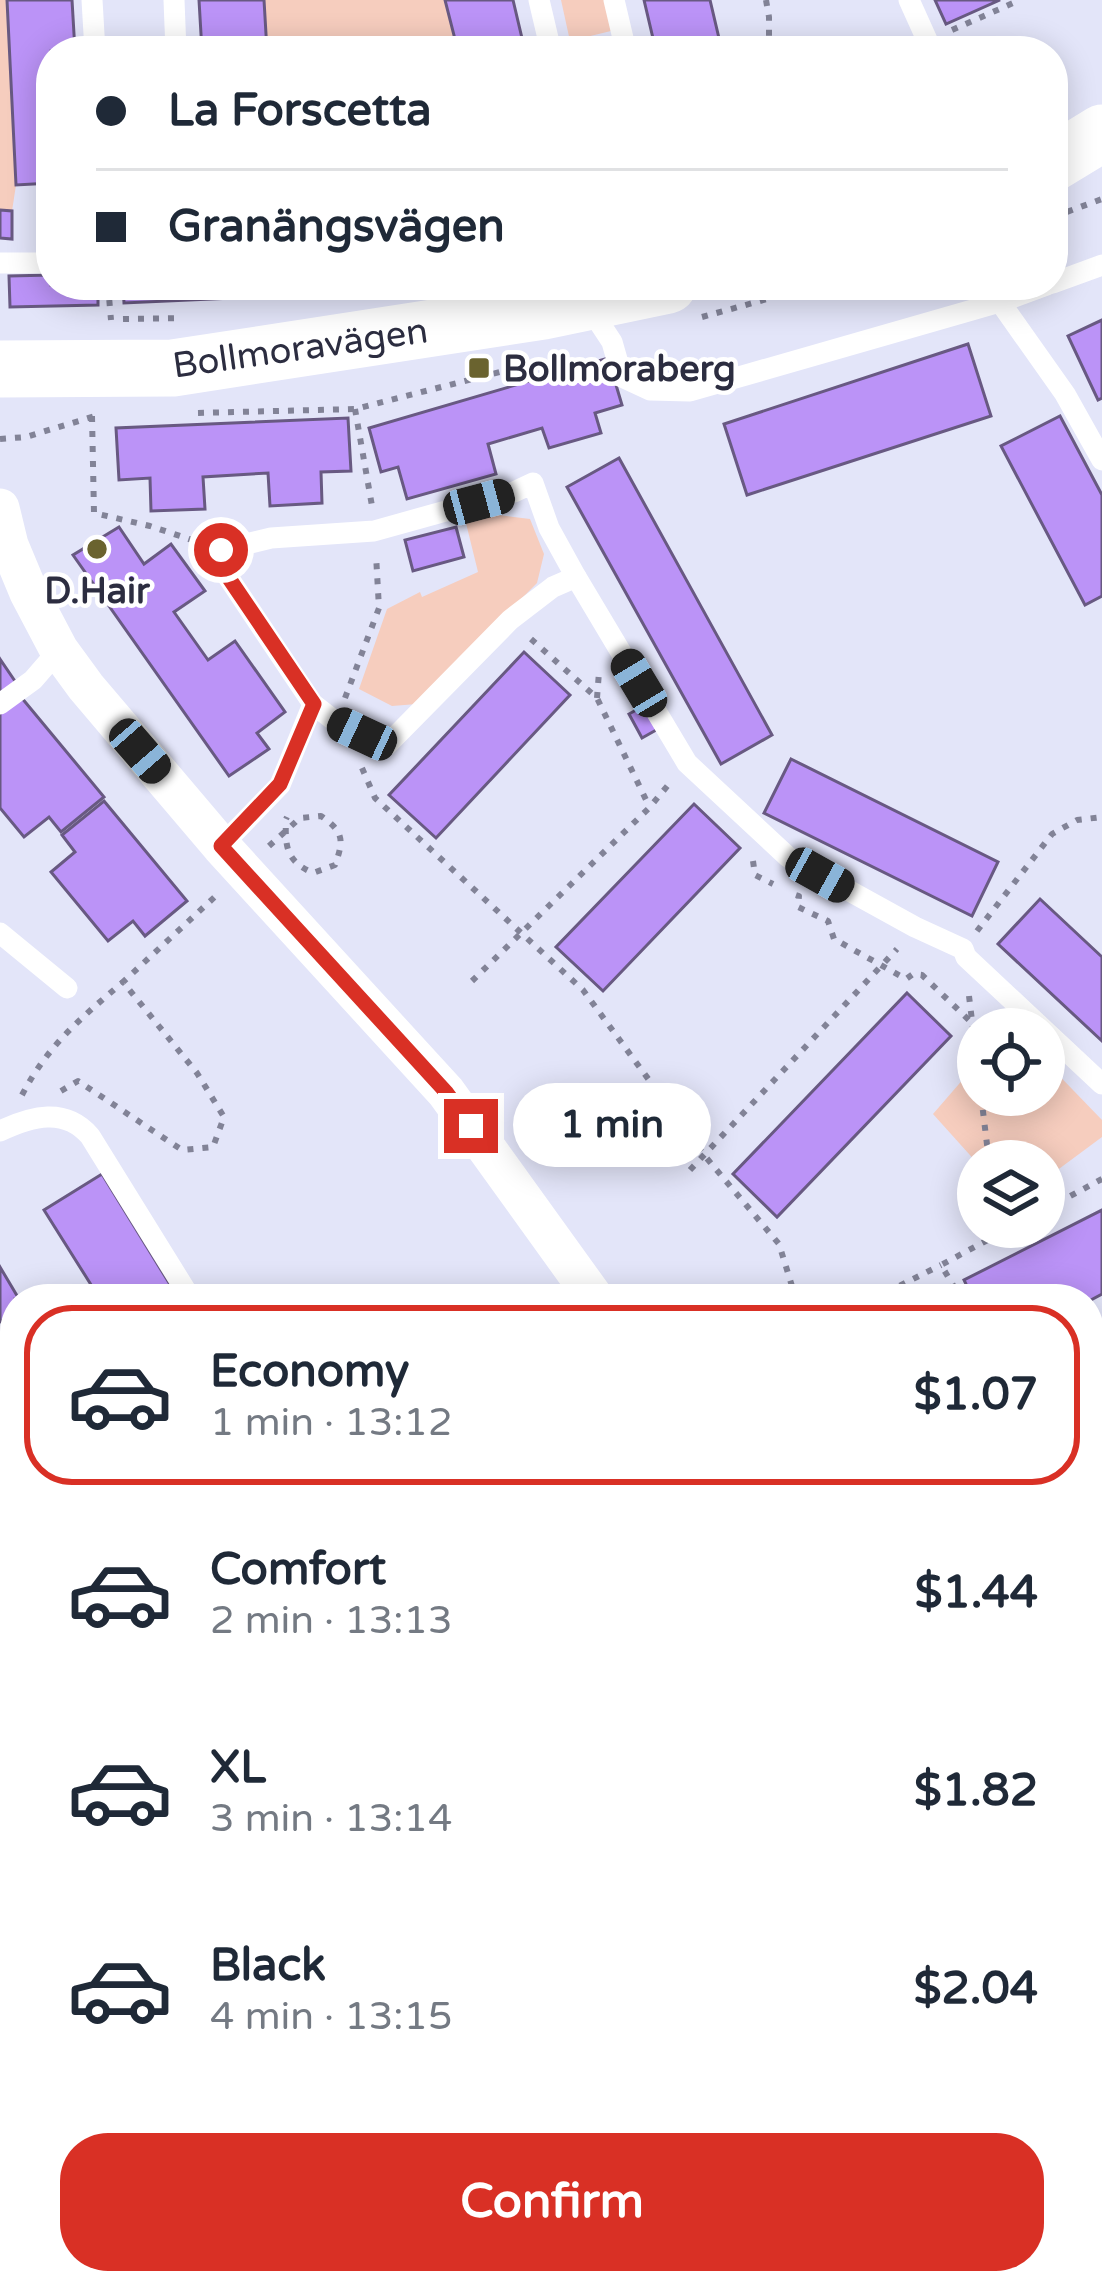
<!DOCTYPE html>
<meta charset="utf-8">
<style>
body{margin:0;font-family:"Varela Round",sans-serif;background:#f2f2f3;color:#1f2937;height:100vh;display:flex;flex-direction:column;font-size:45px;white-space:nowrap}
*{box-sizing:border-box;margin:0}
p{font-size:39px;color:#747a83}
.icon{flex:none;width:66px;height:66px;fill:none;stroke:currentColor;stroke-width:2;stroke-linecap:round;stroke-linejoin:round}
.map{position:relative;flex:1;overflow:hidden}
.details{position:absolute;left:0px;top:1284px;width:1104px;height:1011px;display:flex;flex-direction:column;background:#fff;border-radius:48px 48px 0 0;box-shadow:0 6px 30px #0003}
.details>*{flex:none}
.hud{position:absolute;left:36px;top:36px;width:1032px;height:264px;border-radius:48px;box-shadow:0 6px 30px #0003;display:grid;align-content:center;height:264px;padding:0 60px;background:#fff}
.fabs{position:absolute;left:957px;top:1008px;display:grid;gap:24px}
.fabs a{display:grid;place-items:center;width:108px;height:108px;border-radius:50%;background:#fff;box-shadow:0 6px 30px #0003;font-size:60px}
.end{position:absolute;width:54px;height:54px;margin:-27px;border:15px solid #d93025;background:#fff;box-shadow:0 0 0 6px #fff}
.from{border-radius:50%}
.bubble{position:absolute;height:84px;border-radius:42px;background:#fff;box-shadow:0 6px 30px #0003;font-size:39px;font-weight:800;line-height:84px;text-align:center}
.car{position:absolute;width:36px;height:72px;margin:-36px -18px;border-radius:15px;box-shadow:0 0 9px 3px #0007;background:linear-gradient(#222 24%,#8ab4d8 0 40%,#222 0 76%,#8ab4d8 0 86%,#222 0)}
.hud b{display:flex;align-items:center;gap:42px;height:114px;font-size:45px}
.hud b+b{border-top:3px solid #e0e1e3}
.hud i{width:30px;height:30px;background:#1f2937}
ul{padding:21px 0 0;list-style:none}
li{display:flex;align-items:center;gap:36px;height:180px;margin:0 24px 18px;padding:0 36px;border:6px solid transparent;border-radius:48px}
li div{flex:1}
li b{display:block;font-size:45px}
li em{font-style:normal;font-weight:800}
li.on{border-color:#d93025}
li>.icon{width:108px;height:108px;stroke-width:1.5}
.primary-button{display:flex;gap:24px;margin-top:auto;padding:24px 60px}
.primary-button a{flex:1;height:138px;border-radius:48px;background:#d93025;color:#fff;font-size:48px;font-weight:800;line-height:138px;text-align:center}
.map>svg:first-child{display:block}
</style>
<div class="map">
<svg width="1102" height="2293" viewBox="0 0 1102 2293">
<rect width="100%" height="100%" fill="#e3e5f9"/>
<polygon fill="#d6d9fa" points="1102,1704 1102,1869 1089,1854 1089,1713"/>
<g fill="#f6cdbe">
<polygon points="0,0 7,0 16,185 12,211 0,210"/>
<polygon points="264,0 445,0 458,51 267,51"/>
<polygon points="561,0 608,0 615,30 570,41"/>
<polygon points="476,512 530,519 544,554 537,583 417,704 392,706 359,689 387,609 420,592 422,597 478,572 464,515"/>
<polygon points="1044,1060 1102,1120 1102,1137 1044,1180 1044,1161 978,1161 978,1164 933,1114 978,1062 978,1095 1044,1095"/>
<polygon points="15,1419 15,1659 2,1666 0,1428"/>
<polygon points="1102,1695 1102,1798 1089,1782 1089,1706"/>
<polygon points="15,1943 15,2185 0,2199 0,1944"/>
</g>
<g fill="#bb93f7" stroke="#685982" stroke-width="3">
<polygon points="7,0 72,0 75,51 51,51 51,183 16,185"/>
<polygon points="199,0 264,0 267,51 202,51"/>
<polygon points="445,0 513,0 525,51 458,51"/>
<polygon points="644,0 710,0 722,51 656,51"/>
<polygon points="935,0 1000,0 946,24"/>
<polygon points="0,210 12,211 12,239 0,238"/>
<polygon points="51,275 51,285 98,285 98,305 10,307 9,276"/>
<polygon points="123,285 255,285 256,297 124,303"/>
<polygon points="1102,320 1102,398 1098,400 1068,336"/>
<polygon points="968,344 991,416 747,495 724,424"/>
<polygon points="608,358 622,405 595,413 601,433 549,448 542,428 488,444 496,474 407,499 398,467 381,472 369,428"/>
<polygon points="1060,416 1102,495 1102,596 1085,605 1001,446"/>
<polygon points="348,418 351,471 321,472 322,503 270,506 268,473 203,477 205,509 151,511 150,478 119,480 116,428"/>
<polygon points="619,458 772,735 721,764 567,487"/>
<polygon points="119,527 144,564 171,544 205,591 174,612 208,660 235,641 285,712 257,733 269,749 229,776 73,555"/>
<polygon points="456,527 464,557 413,571 405,540"/>
<polygon points="524,652 570,695 436,838 389,795"/>
<polygon points="0,659 19,687 0,699"/>
<polygon points="21,697 104,797 61,832 49,817 24,837 0,808 0,713"/>
<polygon points="645,705 658,729 642,738 629,714"/>
<polygon points="791,759 998,862 972,916 764,813"/>
<polygon points="104,801 187,901 145,936 133,921 108,941 51,872 75,852 62,835"/>
<polygon points="694,804 740,848 603,991 556,947"/>
<polygon points="1040,899 1102,957 1102,1041 998,944"/>
<polygon points="907,993 951,1036 777,1217 733,1174"/>
<polygon points="102,1174 179,1299 100,1299 44,1210"/>
<polygon points="1102,1210 1102,1294 1089,1301 973,1299 964,1280"/>
<polygon points="0,1267 19,1299 15,1299 15,1313 0,1322"/>
<polygon points="1102,1425 1102,1675 1089,1659 1089,1436"/>
<polygon points="15,1781 15,1842 0,1844 0,1783"/>
<polygon points="1089,2045 1102,2062 1102,2293 988,2293 978,2280 1089,2280"/>
<polygon points="434,2280 546,2280 529,2293 417,2293"/>
</g>
<g fill="none" stroke-linecap="round" stroke-linejoin="round">
<g stroke="#828397" stroke-width="6" stroke-dasharray="6 9" stroke-linecap="butt">
<polyline points="766,0 769,17 769,51"/>
<polyline points="952,30 1020,0"/>
<polyline points="1053,217 1102,199"/>
<polyline points="108,285 111,320"/>
<polyline points="702,317 818,285"/>
<polyline points="123,319 182,318"/>
<polyline points="355,409 372,506"/>
<polyline points="198,413 355,409 551,359"/>
<polyline points="92,416 94,513 150,526 195,541"/>
<polyline points="0,439 26,437 95,416"/>
<polyline points="531,639 597,698 649,806"/>
<polyline points="345,698 379,608 376,555"/>
<polyline points="597,698 599,672"/>
<polyline points="362,768 375,798 583,990 704,1155 779,1244 796,1299"/>
<path d="M269,846L300,818L321,816C344,832 344,840 335,865L313,873C286,861 285,847 286,819L287,817"/>
<polyline points="753,861 755,875 773,884"/>
<polyline points="796,895 799,896 798,907 828,921 834,939 906,979 913,974 922,975 972,1023"/>
<polyline points="977,931 1052,834 1077,820 1102,817"/>
<polyline points="472,981 649,808 669,784"/>
<polyline points="969,996 978,1070"/>
<polyline points="61,1091 78,1081 182,1150 213,1147 224,1117 197,1073 123,982 220,892"/>
<path d="M22,1095C48,1045 81,1018 123,982"/>
<polyline points="981,1095 989,1161"/>
<polyline points="690,1170 897,949"/>
<polyline points="1044,1210 1102,1179"/>
<polyline points="873,1299 941,1265"/>
<polyline points="940,1299 950,1292 953,1285 941,1265 1012,1227"/>
<polyline points="0,1712 15,1721"/>
<polyline points="1089,1822 1102,1837"/>
<polyline points="0,1926 15,1925"/>
</g>
<g stroke="#fff" stroke-width="21">
<polyline points="92,0 95,51"/>
<polyline points="174,0 176,51"/>
<polyline points="539,0 551,51"/>
<polyline points="614,0 626,51"/>
<polyline points="909,0 932,51"/>
<polyline points="0,263 51,263"/>
<polyline points="1053,283 1102,265"/>
<polyline points="1000,302 1065,394 1102,460"/>
<polyline points="589,307 612,342 622,377 650,390 690,391 1000,302 1047,285"/>
<polyline points="576,577 687,763 788,857 915,927 963,949 966,957 1102,1084"/>
<polyline points="0,704 33,680 59,650"/>
<polyline points="221,846 280,785 313,704 218,562 221,550 271,538 374,531 514,492 533,483 549,528 576,577 553,587 510,620 386,746 336,722 313,704"/>
<polyline points="0,933 67,988"/>
<path d="M0,1131C32,1116 65,1107 90,1136L191,1299"/>
<polyline points="0,1757 15,1755"/>
<polyline points="126,2280 152,2293"/>
<polyline points="604,2280 614,2293"/>
<polyline points="742,2280 752,2293"/>
<polyline points="31,2293 59,2283 89,2280"/>
<polyline points="382,2293 399,2280"/>
</g>
<g stroke="#fff" stroke-width="39">
<polyline points="0,508 9,545 29,593 59,650 86,687 221,846 446,1092 595,1299"/>
<polyline points="1089,1370 1102,1363"/>
<polyline points="1089,1921 1102,1936"/>
<polyline points="937,2280 947,2293"/>
</g>
<g stroke="#fff" stroke-width="57">
<polyline points="1053,163 1102,133"/>
<polyline points="0,369 173,368 543,311 668,285"/>
</g>
</g>
<g fill="none" stroke-linecap="round" stroke-linejoin="round">
<polyline stroke="#d93025" stroke-width="15" points="221,550 218,562 314,704 280,784 221,846 446,1092 471,1126"/>
</g>
<g fill="#6a632f" stroke="#fff" stroke-width="4.5">
<rect x="467" y="356" width="24" height="24" rx="6"/>
<circle cx="97" cy="549" r="12"/>
</g>
<g text-anchor="middle" stroke-width="9" stroke-linejoin="round" paint-order="stroke">
<g font-size="36" fill="#2c2d40" stroke="#fff">
<text transform="translate(300 347) rotate(-8)" y="13">Bollmoravägen</text>
</g>
<g font-size="36" font-weight="bold" fill="#2c2d40" stroke="#fff" text-anchor="start">
<text x="503" y="381">Bollmoraberg</text>
<text x="97" y="603" text-anchor="middle">D.Hair</text>
</g>
</g>
</svg>
<div class="fabs">
<a><svg class="icon" aria-label="locate" viewBox="0 0 24 24"><circle cx="12" cy="12" r="6"/><path d="M12 2v4M12 18v4M2 12h4M18 12h4"/></svg></a>
<a><svg class="icon" aria-label="layers" viewBox="0 0 24 24"><path d="M12 4l9 5-9 5-9-5zM3 14l9 5 9-5"/></svg></a>
</div>
<i class="end from" style="left:221px;top:550px"></i>
<i class="end" style="left:471px;top:1126px"></i>
<div class="bubble" style="left:513px;top:1083px;width:198px">1 min</div>
<i class="car" style="left:479px;top:502px;rotate:75deg"></i>
<i class="car" style="left:639px;top:683px;rotate:329deg"></i>
<i class="car" style="left:362px;top:734px;rotate:295deg"></i>
<i class="car" style="left:140px;top:751px;rotate:139deg"></i>
<i class="car" style="left:820px;top:875px;rotate:119deg"></i>
<div class="hud">
<b><i class="from"></i>La Forscetta</b>
<b><i></i>Granängsvägen</b>
</div>
<section class="details">
<ul>
<li class="on"><svg class="icon" aria-label="car" viewBox="0 0 24 24"><path d="M5 17H2v-5l4-1 3-4h7l3 4 3 1v5h-3M9 17h6M6 11h13"/><circle cx="7" cy="17" r="2"/><circle cx="17" cy="17" r="2"/></svg><div><b>Economy</b><p>1 min · 13:12</p></div><em>$1.07</em></li>
<li><svg class="icon" aria-label="car" viewBox="0 0 24 24"><path d="M5 17H2v-5l4-1 3-4h7l3 4 3 1v5h-3M9 17h6M6 11h13"/><circle cx="7" cy="17" r="2"/><circle cx="17" cy="17" r="2"/></svg><div><b>Comfort</b><p>2 min · 13:13</p></div><em>$1.44</em></li>
<li><svg class="icon" aria-label="car" viewBox="0 0 24 24"><path d="M5 17H2v-5l4-1 3-4h7l3 4 3 1v5h-3M9 17h6M6 11h13"/><circle cx="7" cy="17" r="2"/><circle cx="17" cy="17" r="2"/></svg><div><b>XL</b><p>3 min · 13:14</p></div><em>$1.82</em></li>
<li><svg class="icon" aria-label="car" viewBox="0 0 24 24"><path d="M5 17H2v-5l4-1 3-4h7l3 4 3 1v5h-3M9 17h6M6 11h13"/><circle cx="7" cy="17" r="2"/><circle cx="17" cy="17" r="2"/></svg><div><b>Black</b><p>4 min · 13:15</p></div><em>$2.04</em></li>
</ul>
<div class="primary-button"><a>Confirm</a></div>
</section>
</div>
